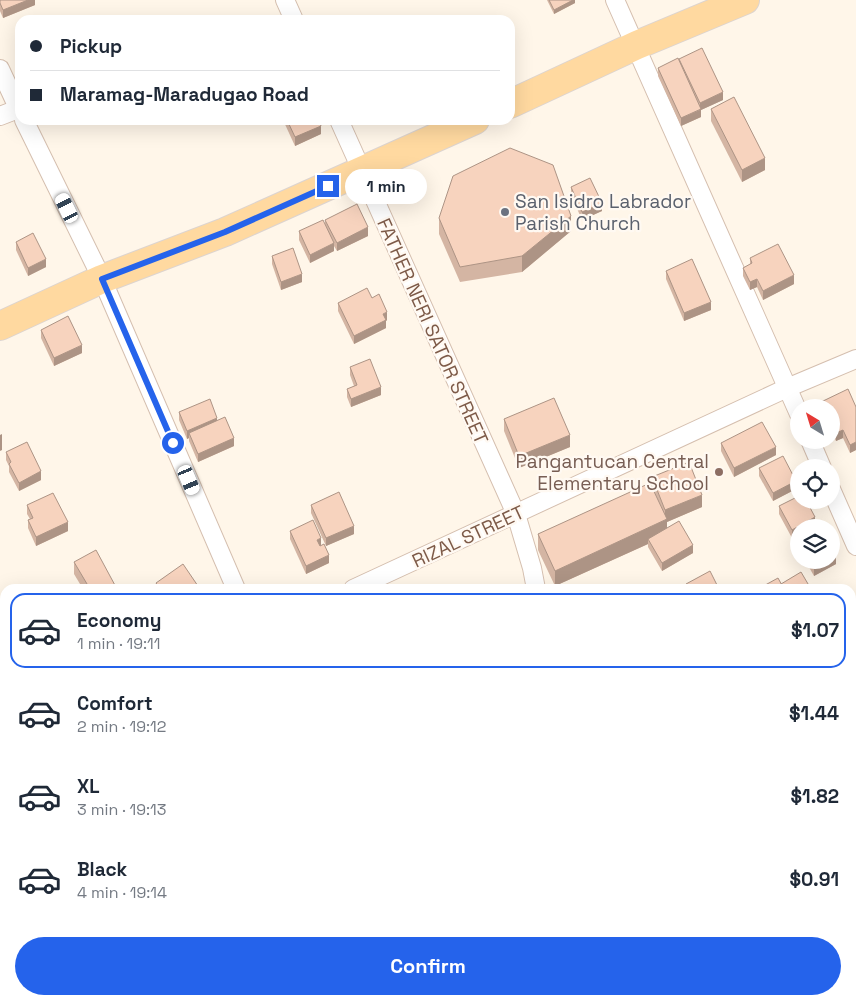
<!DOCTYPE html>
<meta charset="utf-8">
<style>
body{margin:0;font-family:"Space Grotesk",sans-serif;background:#f6f6f7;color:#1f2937;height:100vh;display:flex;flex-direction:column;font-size:19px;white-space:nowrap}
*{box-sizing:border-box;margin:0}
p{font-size:16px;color:#747a83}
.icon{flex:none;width:28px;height:28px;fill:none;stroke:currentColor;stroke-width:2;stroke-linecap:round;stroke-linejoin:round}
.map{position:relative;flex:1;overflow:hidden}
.drawer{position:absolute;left:0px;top:584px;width:856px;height:421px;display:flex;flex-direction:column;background:#fff;border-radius:15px 15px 0 0;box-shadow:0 5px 20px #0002}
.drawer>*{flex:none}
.top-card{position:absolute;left:15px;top:15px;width:500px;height:110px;border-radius:15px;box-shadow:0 5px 20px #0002;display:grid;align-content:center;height:110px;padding:0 15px;background:#fff}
.needle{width:32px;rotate:322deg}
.controls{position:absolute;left:790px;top:399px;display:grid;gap:10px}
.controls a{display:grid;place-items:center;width:50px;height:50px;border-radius:50%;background:#fff;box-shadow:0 5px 20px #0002;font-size:25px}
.end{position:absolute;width:22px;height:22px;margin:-11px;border:6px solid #2563eb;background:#fff;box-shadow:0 0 0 2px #fff}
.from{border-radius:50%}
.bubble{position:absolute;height:35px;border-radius:18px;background:#fff;box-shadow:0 5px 20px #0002;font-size:16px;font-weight:800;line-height:35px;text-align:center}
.car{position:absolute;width:15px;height:30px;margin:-15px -8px;border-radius:6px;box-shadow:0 0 4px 1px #0007;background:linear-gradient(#fff 24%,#345 0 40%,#fff 0 76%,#345 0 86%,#fff 0)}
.top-card b{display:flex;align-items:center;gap:18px;height:48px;font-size:19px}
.top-card b+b{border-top:1px solid #e0e1e3}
.top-card i{width:12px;height:12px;background:#1f2937}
ul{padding:9px 0 0;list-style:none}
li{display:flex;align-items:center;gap:15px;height:75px;margin:0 10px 8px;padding:0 5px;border:2px solid transparent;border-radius:15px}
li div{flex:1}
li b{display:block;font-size:19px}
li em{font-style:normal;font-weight:800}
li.active{border-color:#2563eb}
li>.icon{width:45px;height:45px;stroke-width:1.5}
.cta{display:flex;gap:10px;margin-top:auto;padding:10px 15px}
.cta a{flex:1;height:58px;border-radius:30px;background:#2563eb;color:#fff;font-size:20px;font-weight:800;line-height:58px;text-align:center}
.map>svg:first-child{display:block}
</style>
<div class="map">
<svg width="856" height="1004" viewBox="0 0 856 1004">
<rect width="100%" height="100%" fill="#fff6e9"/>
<g fill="#d7efc5">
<polygon points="11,1000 47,1000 48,1004 13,1004"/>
<polygon points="56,1000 92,1000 92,1001 85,1004 58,1004"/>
</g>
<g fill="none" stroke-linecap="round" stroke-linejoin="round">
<defs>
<g id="street">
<polyline points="285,0 294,20"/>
<polyline points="615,0 799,414"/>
<polyline points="0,69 20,112"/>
<polyline points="0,116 18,109"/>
<polyline points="24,120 102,279 236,589"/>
<polyline points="339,120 516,514 532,568 536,589"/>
<polyline points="810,440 822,468"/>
<polyline points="831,489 856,546"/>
<polyline points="353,589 787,388 856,359"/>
<polyline points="0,745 5,743"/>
<polyline points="394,1004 399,1000"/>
</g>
<g id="primary">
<polyline points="510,104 637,45 745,0"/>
<polyline points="0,326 102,279 225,232 475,120"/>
</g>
</defs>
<use href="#street" stroke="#d5bfaf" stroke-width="20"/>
<use href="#primary" stroke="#ddd4cf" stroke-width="30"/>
<use href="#street" stroke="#fff" stroke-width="18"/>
<use href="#primary" stroke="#ffd9a0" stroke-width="28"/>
</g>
<g fill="#d4b5a3">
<polygon points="0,0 35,0 35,5 3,18 0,11"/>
<polygon points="547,0 575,0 575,3 554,14"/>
<polygon points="679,59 723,100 701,110 701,117 681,126 658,76 658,68 679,61"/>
<polygon points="711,109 765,170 742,182 711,121"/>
<polygon points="283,120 319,120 321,134 295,146"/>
<polygon points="571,187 602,211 582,220 571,195"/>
<polygon points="439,218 571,231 522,272 460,282 439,234"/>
<polygon points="325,220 368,236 337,251 334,246 334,251 310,263 299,240 299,231 325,224"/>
<polygon points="16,242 46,267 28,276 16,250"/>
<polygon points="272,256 302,282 281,290 272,264"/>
<polygon points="750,258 794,284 763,300 757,287 750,290 743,276 743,268 750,265"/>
<polygon points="666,271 711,310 684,321 666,279"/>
<polygon points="372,298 387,320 386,321 386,328 354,344 338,311 338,303"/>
<polygon points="41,330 82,353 54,366 41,338"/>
<polygon points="350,367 381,395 351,407 347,397 347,389 354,386 350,375"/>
<polygon points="821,402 856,407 856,450 850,453 843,438 836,441 831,432 831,408 821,408"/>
<polygon points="179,412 217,420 234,446 198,462 189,441 189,438 187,439 179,420"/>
<polygon points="504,419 570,447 519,468 504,431"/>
<polygon points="721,443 776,455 734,477 721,451"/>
<polygon points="6,452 41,480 19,491 9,472 9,466 6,460"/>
<polygon points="759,468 796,489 773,501 759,476"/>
<polygon points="652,477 702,507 667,522 667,529 693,553 662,571 648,547 648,544 555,586 538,550 538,534 652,487"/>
<polygon points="27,505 68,531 36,546 28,528 28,520 30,519 27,514"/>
<polygon points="311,505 354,534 326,546 311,513"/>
<polygon points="779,506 815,526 812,528 799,528 792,538 779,514"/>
<polygon points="290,531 321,546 329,563 306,574 290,539"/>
<polygon points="805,560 831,560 836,564 814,576"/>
<polygon points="74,562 117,589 83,589 74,574"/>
<polygon points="156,583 200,589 156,589"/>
<polygon points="856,843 856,872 851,863 851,846"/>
</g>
<g fill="#ad9485">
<polygon points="28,0 35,0 35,5 3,18 3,10"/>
<polygon points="573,0 575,0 575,3 554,14 554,10"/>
<polygon points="723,92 723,100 701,110 701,117 681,126 681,118 700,110 700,103"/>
<polygon points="394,120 404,120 394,125"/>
<polygon points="321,126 321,134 295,146 295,137"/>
<polygon points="765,158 765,170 742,182 742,170"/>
<polygon points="602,203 602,211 582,220 582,212"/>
<polygon points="571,216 571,231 522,272 522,256"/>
<polygon points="368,227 368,236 337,251 337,243"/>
<polygon points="334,243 334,251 310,263 310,255"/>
<polygon points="46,259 46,267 28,276 28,268"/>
<polygon points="302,274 302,282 281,290 281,282"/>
<polygon points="794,275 794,284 763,300 763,291"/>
<polygon points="757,279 757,287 750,290 750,282"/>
<polygon points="711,302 711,310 684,321 684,313"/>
<polygon points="387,312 387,320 386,321 386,328 354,344 354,336 383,314"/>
<polygon points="82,345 82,353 54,366 54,358"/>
<polygon points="381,387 381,395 351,407 351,399"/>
<polygon points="217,418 217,426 189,433 189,438 187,439 187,431"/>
<polygon points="843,430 843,438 836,441 836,433"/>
<polygon points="2,434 2,450 0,451 0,435"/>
<polygon points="570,435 570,447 519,468 519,456"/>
<polygon points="234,438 234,446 198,462 198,454"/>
<polygon points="856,442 856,450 850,453 850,445"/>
<polygon points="776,447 776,455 734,477 734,468"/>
<polygon points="41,471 41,480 19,491 19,483"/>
<polygon points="796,481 796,489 773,501 773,493"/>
<polygon points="702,495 702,507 667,522 667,535 648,539 648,544 555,586 555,571 665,520 665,510"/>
<polygon points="815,517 815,526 812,528 799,528 799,534 792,538 792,530"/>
<polygon points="68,522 68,531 36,546 36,537"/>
<polygon points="354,526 354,534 326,546 326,538"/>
<polygon points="321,538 321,546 317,548 317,540"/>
<polygon points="693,545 693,553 662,571 662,563"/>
<polygon points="329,555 329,563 306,574 306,566"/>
<polygon points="836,555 836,564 814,576 814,568 827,560 831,560 831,558"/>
<polygon points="5,679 5,687 0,690 0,682"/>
<polygon points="856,697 856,709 851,712 851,700"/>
<polygon points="856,748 856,756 851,759 851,751"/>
<polygon points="856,823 856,835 851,838 851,826"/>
<polygon points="5,938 5,954 0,956 0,940"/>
</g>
<g fill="#f7d3be" stroke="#ad9485">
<polygon points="0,0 28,0 3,10 0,3"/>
<polygon points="549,0 573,0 554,10"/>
<polygon points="702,48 723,92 700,103 679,59"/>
<polygon points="678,58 701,109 681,118 658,68"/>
<polygon points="734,97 765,158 742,170 711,109"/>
<polygon points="287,120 319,120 321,126 295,137"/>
<polygon points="510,148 553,165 571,216 522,256 460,267 439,218 453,176"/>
<polygon points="590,178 602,203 582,212 571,187"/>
<polygon points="357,204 368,227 337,243 325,220"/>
<polygon points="323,220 334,243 310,255 299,231"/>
<polygon points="33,233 46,259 28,268 16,242"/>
<polygon points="778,244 794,275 763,291 757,279 750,282 743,268 752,263 750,258"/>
<polygon points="293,248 302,274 281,282 272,256"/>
<polygon points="692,259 711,302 684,313 666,271"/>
<polygon points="367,288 372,298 379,294 387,312 383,314 386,320 354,336 338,303"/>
<polygon points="68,316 82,345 54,358 41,330"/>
<polygon points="370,359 381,387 351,399 347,389 357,385 350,367"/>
<polygon points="848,389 856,407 856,442 850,445 843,430 836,433 831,424 831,408 823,408 821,402"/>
<polygon points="554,398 570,435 519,456 504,419"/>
<polygon points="210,399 217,418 187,431 179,412"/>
<polygon points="225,417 234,438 198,454 189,433"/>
<polygon points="762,422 776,447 734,468 721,443"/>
<polygon points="27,442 41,471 19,483 9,464 11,462 6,452"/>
<polygon points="783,456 796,481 773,493 759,468"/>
<polygon points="689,462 702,495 665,510 652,477"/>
<polygon points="650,483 667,519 555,571 538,534"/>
<polygon points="339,492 354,526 326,538 311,505"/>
<polygon points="53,493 68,522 36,537 28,520 33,518 27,505"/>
<polygon points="799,496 799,500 806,500 815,517 792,530 779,506"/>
<polygon points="313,520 321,538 317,540 320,546 324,544 329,555 306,566 290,531"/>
<polygon points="679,521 693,545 662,563 648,539"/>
<polygon points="831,548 836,555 831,558"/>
<polygon points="96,550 117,589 90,589 74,562"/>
<polygon points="809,560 827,560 814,568"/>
<polygon points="183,564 200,589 160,589 156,583"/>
<polygon points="710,571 719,589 689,589 686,584"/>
<polygon points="801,572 811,589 784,589 781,584"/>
<polygon points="778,578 784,589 758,589"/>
<polygon points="851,633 856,642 856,697 851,700"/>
<polygon points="5,657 5,679 0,682 0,660"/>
<polygon points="853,727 856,733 856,748 851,751 851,728"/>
<polygon points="2,791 5,800 5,938 0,940 0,792"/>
<polygon points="851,802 856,810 856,823 851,826"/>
<polygon points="856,843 856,863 851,855 851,846"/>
</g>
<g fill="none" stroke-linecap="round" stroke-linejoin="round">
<polyline stroke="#2563eb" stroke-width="6" points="173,443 102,279 225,232 328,186"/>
</g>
<circle fill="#6b7280" stroke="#fff9f2" stroke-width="2" cx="505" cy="212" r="5"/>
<circle fill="#8d6e63" stroke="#fff9f2" stroke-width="2" cx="719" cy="472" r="5"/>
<g text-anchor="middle" stroke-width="4.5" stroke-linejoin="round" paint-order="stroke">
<g font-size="19" fill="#5b616d" stroke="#fff9f2" text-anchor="start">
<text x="515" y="208">San Isidro Labrador<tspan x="515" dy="22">Parish Church</tspan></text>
</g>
<g font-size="19" fill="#7d5a48" stroke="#fff9f2">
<text transform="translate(433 331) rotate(66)" y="7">FATHER NERI SATOR STREET</text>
<text transform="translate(468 536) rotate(-25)" y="7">RIZAL STREET</text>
</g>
<g font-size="19" fill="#785e54" stroke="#fff9f2" text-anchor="end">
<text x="709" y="468">Pangantucan Central<tspan x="709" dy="22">Elementary School</tspan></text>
</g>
</g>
</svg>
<div class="controls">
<a><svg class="needle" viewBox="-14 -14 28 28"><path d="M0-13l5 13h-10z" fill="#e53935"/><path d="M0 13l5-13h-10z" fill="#747a83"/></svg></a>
<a><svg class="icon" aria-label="locate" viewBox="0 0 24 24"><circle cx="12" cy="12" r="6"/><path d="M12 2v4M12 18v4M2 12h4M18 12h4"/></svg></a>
<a><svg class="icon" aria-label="layers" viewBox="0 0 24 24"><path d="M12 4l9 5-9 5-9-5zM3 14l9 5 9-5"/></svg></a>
</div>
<i class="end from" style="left:173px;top:443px"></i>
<i class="end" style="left:328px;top:186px"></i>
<div class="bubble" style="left:345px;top:169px;width:82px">1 min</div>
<i class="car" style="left:67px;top:208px;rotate:334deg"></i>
<i class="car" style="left:189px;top:480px;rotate:157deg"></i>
<div class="top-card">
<b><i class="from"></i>Pickup</b>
<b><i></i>Maramag-Maradugao Road</b>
</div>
<section class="drawer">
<ul>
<li class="active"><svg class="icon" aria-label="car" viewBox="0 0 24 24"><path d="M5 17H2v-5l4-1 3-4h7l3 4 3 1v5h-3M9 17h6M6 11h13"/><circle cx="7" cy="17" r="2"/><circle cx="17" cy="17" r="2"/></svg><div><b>Economy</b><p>1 min · 19:11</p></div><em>$1.07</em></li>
<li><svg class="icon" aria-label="car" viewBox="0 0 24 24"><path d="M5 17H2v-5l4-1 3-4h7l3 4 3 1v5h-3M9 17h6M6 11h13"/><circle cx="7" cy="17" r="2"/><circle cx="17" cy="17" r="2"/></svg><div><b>Comfort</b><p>2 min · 19:12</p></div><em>$1.44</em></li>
<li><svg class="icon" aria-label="car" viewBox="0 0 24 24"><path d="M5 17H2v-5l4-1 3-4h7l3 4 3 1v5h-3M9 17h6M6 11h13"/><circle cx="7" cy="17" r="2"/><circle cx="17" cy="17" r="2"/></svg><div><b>XL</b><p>3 min · 19:13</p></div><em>$1.82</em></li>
<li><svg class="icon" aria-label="car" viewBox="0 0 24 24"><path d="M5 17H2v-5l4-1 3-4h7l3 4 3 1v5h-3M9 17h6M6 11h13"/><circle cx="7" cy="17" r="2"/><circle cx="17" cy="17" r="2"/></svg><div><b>Black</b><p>4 min · 19:14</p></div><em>$0.91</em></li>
</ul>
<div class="cta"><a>Confirm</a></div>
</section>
</div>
